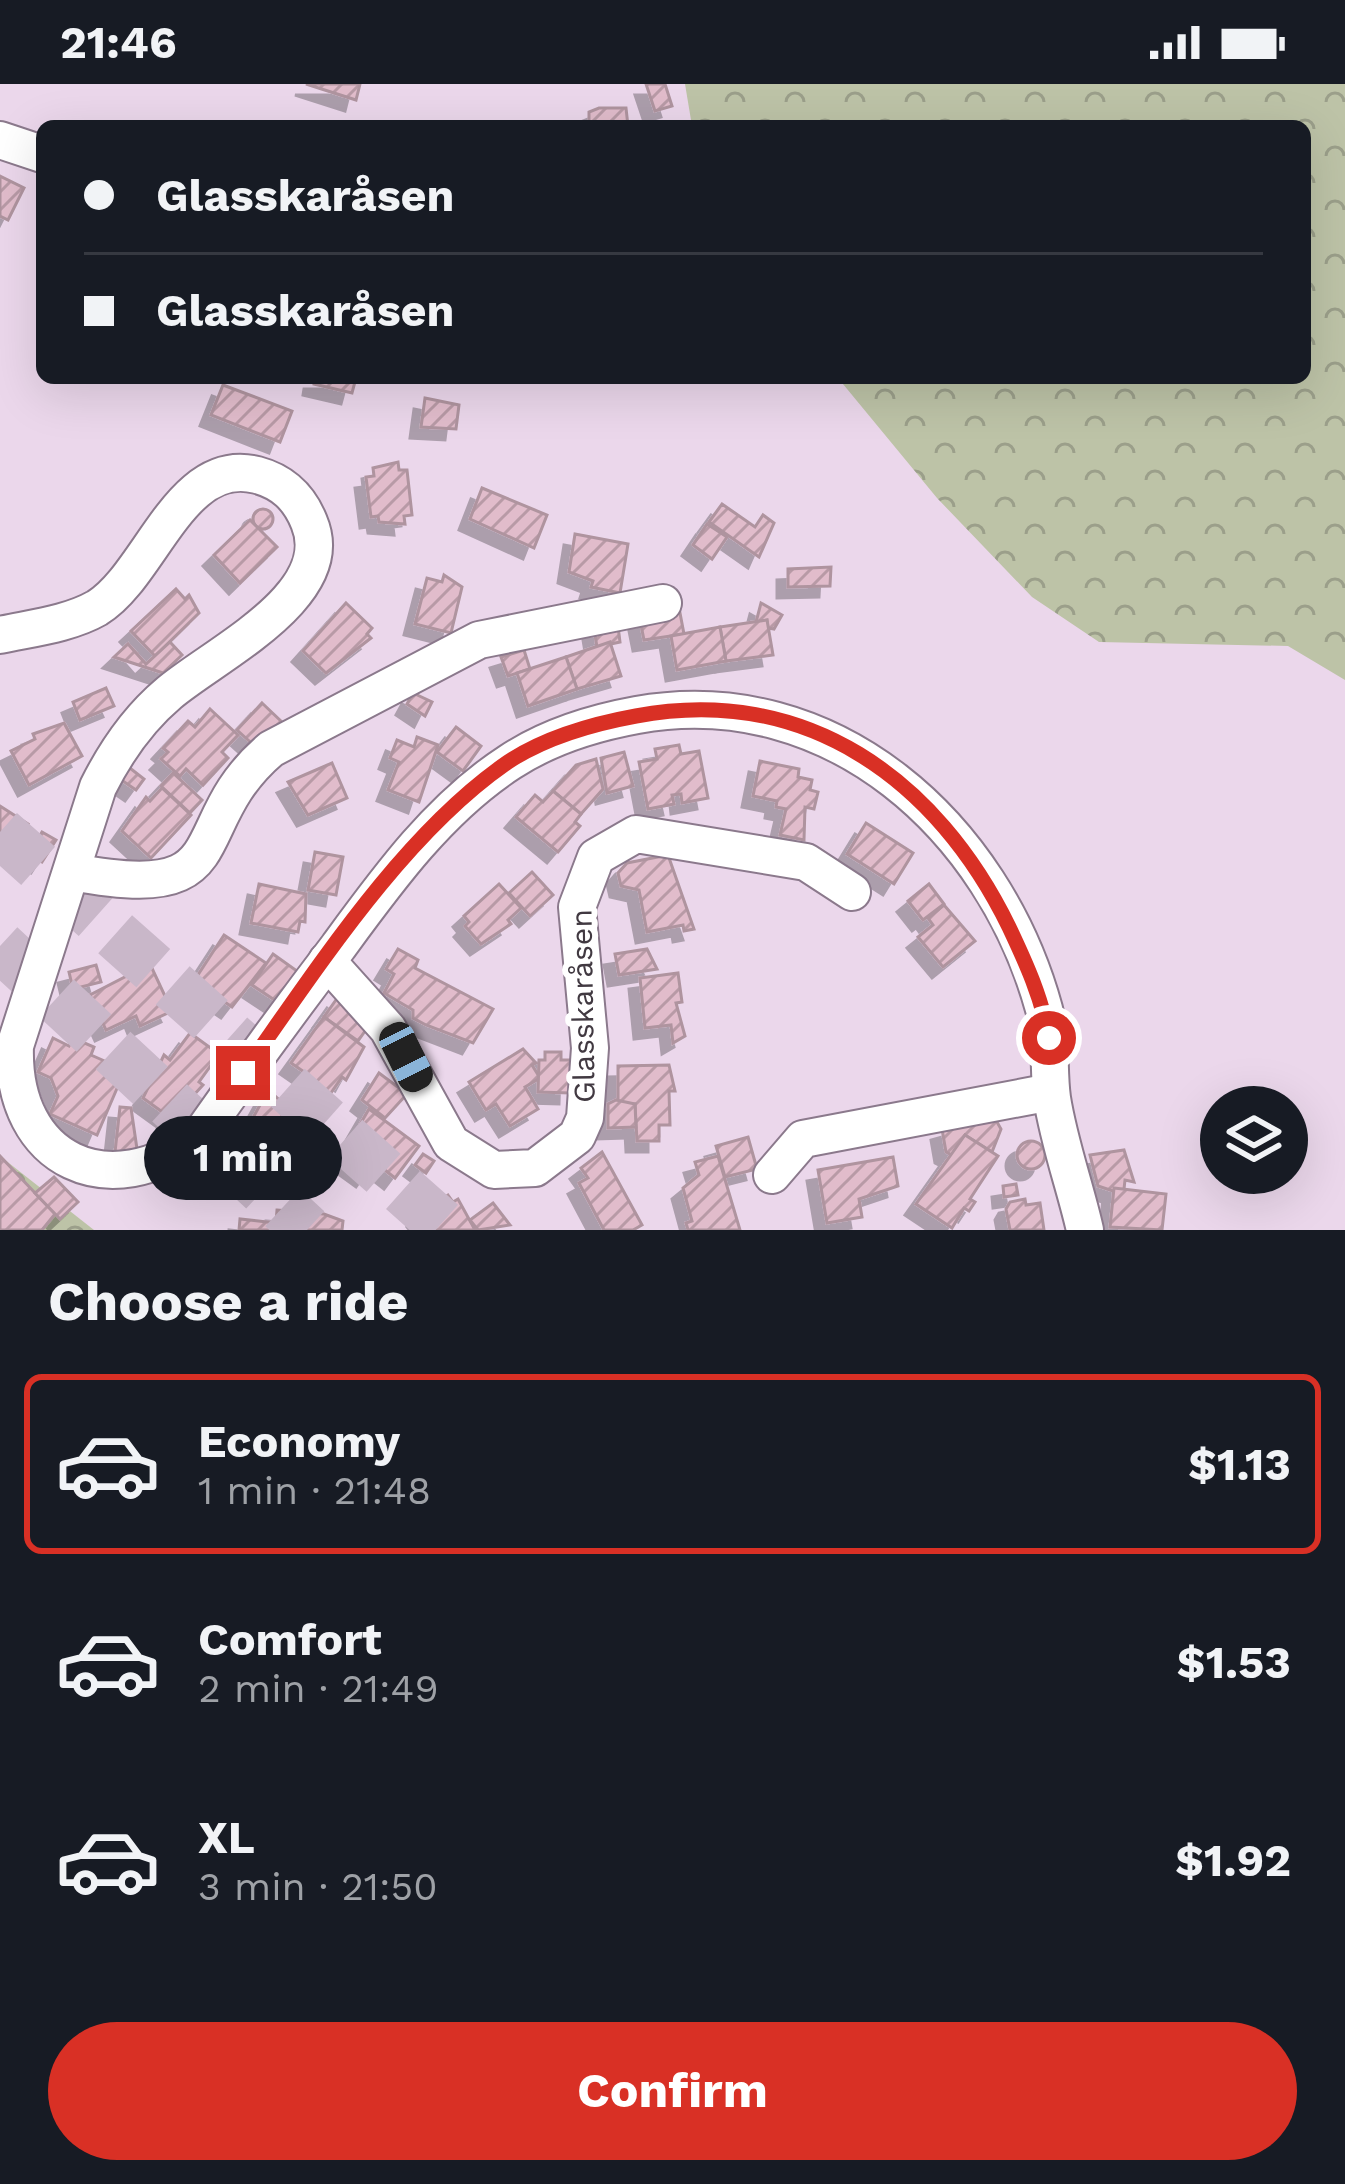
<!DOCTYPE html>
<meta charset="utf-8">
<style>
body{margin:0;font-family:"Work Sans",sans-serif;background:#20242c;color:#f1f3f6;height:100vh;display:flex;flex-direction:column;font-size:45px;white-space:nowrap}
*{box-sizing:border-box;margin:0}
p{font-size:39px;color:#9ea1a6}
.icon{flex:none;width:66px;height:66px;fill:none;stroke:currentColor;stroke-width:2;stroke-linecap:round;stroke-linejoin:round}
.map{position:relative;height:1146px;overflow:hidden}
.sheet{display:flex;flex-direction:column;background:#171b24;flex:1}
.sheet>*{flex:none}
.guide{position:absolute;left:36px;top:36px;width:1275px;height:264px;border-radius:18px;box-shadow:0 12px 48px #0002;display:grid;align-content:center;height:264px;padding:0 48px;background:#171b24}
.fabs{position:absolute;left:1200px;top:1002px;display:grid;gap:24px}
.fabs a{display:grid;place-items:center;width:108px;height:108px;border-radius:50%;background:#171b24;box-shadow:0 12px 48px #0002;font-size:60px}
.end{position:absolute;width:54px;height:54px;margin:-27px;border:15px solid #d93025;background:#fff;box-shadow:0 0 0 6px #fff}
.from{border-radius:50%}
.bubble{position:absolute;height:84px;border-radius:42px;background:#171b24;box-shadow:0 12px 48px #0002;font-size:39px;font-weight:700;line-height:84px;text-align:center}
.car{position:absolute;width:36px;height:72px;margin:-36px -18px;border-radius:15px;box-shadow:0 0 9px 3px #0007;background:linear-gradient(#222 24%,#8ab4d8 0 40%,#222 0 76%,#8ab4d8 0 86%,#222 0)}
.guide b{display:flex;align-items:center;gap:42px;height:114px;font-size:45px}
.guide b+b{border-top:3px solid #363941}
.guide i{width:30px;height:30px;background:#f1f3f6}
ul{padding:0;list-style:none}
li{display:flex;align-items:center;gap:36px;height:180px;margin:0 24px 18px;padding:0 24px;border:6px solid transparent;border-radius:18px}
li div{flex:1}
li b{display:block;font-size:45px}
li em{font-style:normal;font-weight:700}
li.on{border-color:#d93025}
li>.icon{width:108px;height:108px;stroke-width:1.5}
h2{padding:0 48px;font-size:54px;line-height:144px}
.primary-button{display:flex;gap:24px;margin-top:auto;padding:24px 48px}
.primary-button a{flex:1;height:138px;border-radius:72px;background:#d93025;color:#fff;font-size:48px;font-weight:700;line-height:138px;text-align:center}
.status{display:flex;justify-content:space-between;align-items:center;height:84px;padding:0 60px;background:#171b24;direction:ltr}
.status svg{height:33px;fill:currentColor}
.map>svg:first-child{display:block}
</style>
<div class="status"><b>21:46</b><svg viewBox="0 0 49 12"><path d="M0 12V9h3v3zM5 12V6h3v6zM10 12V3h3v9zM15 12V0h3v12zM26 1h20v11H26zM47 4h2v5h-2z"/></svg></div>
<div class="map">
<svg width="1345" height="1146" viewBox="0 0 1345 1146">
<defs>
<pattern id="forest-crowns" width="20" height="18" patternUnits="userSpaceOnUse" patternTransform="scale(3)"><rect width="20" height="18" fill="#bdc3a7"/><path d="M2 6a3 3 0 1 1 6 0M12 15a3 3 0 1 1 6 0" fill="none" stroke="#9b9f8a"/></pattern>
<pattern id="building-hatch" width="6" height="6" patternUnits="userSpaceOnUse" patternTransform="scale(3)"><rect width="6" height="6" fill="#e1bccb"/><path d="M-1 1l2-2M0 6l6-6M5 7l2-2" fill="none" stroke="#b89aa6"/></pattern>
<filter id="shadow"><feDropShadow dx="-11" dy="11" stdDeviation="0" flood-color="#0004"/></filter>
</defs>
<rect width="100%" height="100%" fill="#ebd7eb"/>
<g fill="url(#forest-crowns)">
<polygon points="685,0 1345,0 1345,596 1288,562 1099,558 1032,513 937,414 838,294 1305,294 1305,42 692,42"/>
<polygon points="0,1072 94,1146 0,1146"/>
</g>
<g fill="url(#building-hatch)" stroke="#af949f" stroke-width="3" filter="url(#shadow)">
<polygon points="306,0 360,0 356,16"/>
<polygon points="646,0 665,0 672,22 655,27"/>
<polygon points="599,24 626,24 628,42 589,42 589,28"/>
<polygon points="0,92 24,104 8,136 0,132"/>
<polygon points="315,294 356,294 352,309 314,300"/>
<polygon points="223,301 292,327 280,358 211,331"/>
<polygon points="425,314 459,321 456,345 421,343"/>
<polygon points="398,378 399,386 407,386 412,431 404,432 405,440 379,438 378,432 371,433 366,393 374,392 373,384"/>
<polygon points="482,404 547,431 534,464 470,435"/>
<polygon points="722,420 755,443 763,431 774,439 759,473 709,438"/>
<circle cx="263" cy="435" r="10"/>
<polygon points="250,436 277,463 240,499 214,471"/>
<polygon points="707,440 727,453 712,475 693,461"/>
<polygon points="575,450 628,460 620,509 591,503 593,497 569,488"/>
<polygon points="831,483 830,502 788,503 788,485"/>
<polygon points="444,491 462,503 451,549 415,540 427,494 442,498"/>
<polygon points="176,505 185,515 189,511 199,529 155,572 131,547"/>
<polygon points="346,519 372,544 367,550 371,554 326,589 303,567"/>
<polygon points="761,519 782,531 774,545 768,544 767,536 756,538"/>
<polygon points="680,529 684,550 644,556 640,536"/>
<polygon points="767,536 773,571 726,577 720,543"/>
<polygon points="618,542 620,558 597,563 594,545"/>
<polygon points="720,543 726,577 677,586 671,552"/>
<polygon points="170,558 182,571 163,589 114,573 128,560 146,580"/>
<polygon points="610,558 621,592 577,605 566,573"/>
<polygon points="524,566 530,585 508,592 501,573"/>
<polygon points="566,573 577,605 528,622 517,589"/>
<polygon points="106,604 114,622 80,636 73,618"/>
<polygon points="413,609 432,618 425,632 407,620"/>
<polygon points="262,619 283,639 258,665 237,646"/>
<polygon points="210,625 238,651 222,668 228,674 203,701 186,685 180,692 161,675 168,668 163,664 188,637 195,643"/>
<polygon points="64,639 82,672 29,701 11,667 35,655 33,650"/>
<polygon points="456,643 481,662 463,687 437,668"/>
<polygon points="417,653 438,661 419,718 388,706 399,678 390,674 397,656 414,663"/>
<polygon points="679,661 681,670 699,667 708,714 682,719 681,710 672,711 674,720 648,725 639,678 657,675 655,665"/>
<polygon points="624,668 633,702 607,709 601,674"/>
<polygon points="596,675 603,705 581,730 553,707 576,681"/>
<polygon points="760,677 799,685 798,693 812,696 810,706 818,708 814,725 805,723 804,756 780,751 786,725 776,723 777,717 753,712"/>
<polygon points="332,679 347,714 308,731 288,698"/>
<polygon points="126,681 144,695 136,706 117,693"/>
<polygon points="173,689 202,716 190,729 161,702"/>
<polygon points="162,704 191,731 151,774 122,747 146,713 150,717"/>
<polygon points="553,707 581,730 575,738 580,742 558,768 516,733 535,711 543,718"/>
<polygon points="0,722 28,740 9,769 0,764"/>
<polygon points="866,739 913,769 894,800 847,770"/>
<polygon points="42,748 56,756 42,778 29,770"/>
<polygon points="315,768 343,773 336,811 308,806"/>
<polygon points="668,771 694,845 684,847 683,841 647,848 639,806 621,802 618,789 627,779"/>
<polygon points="532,788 553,811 530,832 509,809"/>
<polygon points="259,800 306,810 305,838 300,837 298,848 251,839"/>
<polygon points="499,800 521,824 508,836 511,840 481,860 465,842 469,838 464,832"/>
<polygon points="929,800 944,820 923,836 908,817"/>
<polygon points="944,821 975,857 943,883 918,853 933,841 928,834"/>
<polygon points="224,851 266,879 232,923 194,897"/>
<polygon points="398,865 418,876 415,884 493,925 473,959 426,941 413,934 413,926 384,909 394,890 386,885"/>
<polygon points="647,865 657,885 619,891 615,870"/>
<polygon points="273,870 297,887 276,917 252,901"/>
<polygon points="150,880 172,927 140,942 136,932 106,946 90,911"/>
<polygon points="96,881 101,898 73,905 69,888"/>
<polygon points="678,889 682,918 676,919 685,952 673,959 671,941 645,944 640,894"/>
<polygon points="338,913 372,937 358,957 324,933"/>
<polygon points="324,933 364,963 346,996 342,993 324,1019 317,1014 309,1024 293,1012 307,990 291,979"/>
<polygon points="190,949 219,970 199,998 203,1001 172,1035 143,1014 164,971 170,976"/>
<polygon points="53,954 69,962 73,954 94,963 91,971 116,982 121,995 97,1051 50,1030 58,1012 51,994 38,988"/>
<polygon points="523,965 536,979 532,981 540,994 525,1003 538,1025 510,1042 496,1020 486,1026 469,998"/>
<polygon points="545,968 561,968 561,976 571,976 570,1009 538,1008 539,976 545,976"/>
<polygon points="669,981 675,1007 669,1007 670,1041 659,1041 659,1057 637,1057 635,1020 618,1020 618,982"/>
<polygon points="379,989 407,1010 385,1034 362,1016"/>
<polygon points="265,1012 275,1012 299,1034 256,1087 233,1070"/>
<polygon points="616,1016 635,1020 636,1043 608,1044 608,1020"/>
<polygon points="120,1023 131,1024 137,1065 115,1068"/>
<polygon points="369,1025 419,1062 395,1094 376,1079 367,1092 341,1073"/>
<polygon points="993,1031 1001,1045 992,1068 965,1051 952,1071 946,1068 942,1045"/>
<polygon points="965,1051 998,1072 970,1115 975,1118 969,1127 964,1124 952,1144 916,1120"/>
<polygon points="748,1053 757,1085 725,1093 716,1062"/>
<circle cx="1031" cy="1071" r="14"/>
<polygon points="1124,1066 1134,1098 1125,1096 1124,1105 1113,1107 1098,1102 1090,1071"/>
<polygon points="602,1068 642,1141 633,1146 604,1146 579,1099 588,1094 581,1084"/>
<polygon points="423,1070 434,1077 426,1089 415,1081"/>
<polygon points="0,1072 55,1130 42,1146 0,1146"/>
<polygon points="718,1072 740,1146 688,1146 686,1139 692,1137 683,1104 699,1091 695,1078"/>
<polygon points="893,1073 898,1102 859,1115 862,1133 827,1139 818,1086"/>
<polygon points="54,1093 78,1118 60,1135 35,1109"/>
<polygon points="1016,1100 1018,1111 1004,1113 1003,1102"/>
<polygon points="1114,1104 1166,1110 1162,1146 1110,1143"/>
<polygon points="448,1111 453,1118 458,1115 475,1146 429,1146 418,1132"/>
<polygon points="1025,1115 1026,1121 1040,1119 1044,1146 1010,1146 1006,1125 1010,1118"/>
<polygon points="493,1119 510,1141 478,1146 470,1136"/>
<polygon points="277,1126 324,1130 343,1137 342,1146 239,1146 240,1135 276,1139"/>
</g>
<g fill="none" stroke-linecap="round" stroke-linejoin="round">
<g stroke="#c9b7c9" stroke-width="51" stroke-dasharray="51 26" stroke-linecap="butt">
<polyline points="0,748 448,1146"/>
<polyline points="0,862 307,1146"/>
</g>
<defs>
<g id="minor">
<polyline points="0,56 42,70"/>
<path d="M0,551C32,544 69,540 97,524C151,491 180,371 257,391C283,398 299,413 309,438C340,511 215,570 169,609C138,635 116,667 98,703L15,962C11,1078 110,1122 199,1053C244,989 290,926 338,863C387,796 439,724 510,678C548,653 593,639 637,631C832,596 994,743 1044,925C1052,955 1048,985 1052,1014C1059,1059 1075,1102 1085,1146"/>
<path d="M73,788C245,821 179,743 271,665L479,556L663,519"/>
<polyline points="327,877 388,945 451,1059 494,1086 535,1084 577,1052 585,1034 590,964 577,823 596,773 636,750 806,778 852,808"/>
<polyline points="772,1091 803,1055 1051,1008"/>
</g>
</defs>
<use href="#minor" stroke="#8b798c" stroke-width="40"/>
<use href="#minor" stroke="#fff" stroke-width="36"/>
</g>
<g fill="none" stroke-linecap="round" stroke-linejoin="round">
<path stroke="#d93025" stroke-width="15" d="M243,989C316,886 403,750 508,678C546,653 592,640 636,632C805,600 937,695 1009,843C1026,879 1042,914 1049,954"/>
</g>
<g text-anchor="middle" stroke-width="12" stroke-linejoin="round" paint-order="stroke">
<g font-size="30" fill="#413941" stroke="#fff">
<text transform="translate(583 922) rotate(-91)" y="10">Glasskaråsen</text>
</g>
</g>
</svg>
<div class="fabs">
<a><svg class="icon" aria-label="layers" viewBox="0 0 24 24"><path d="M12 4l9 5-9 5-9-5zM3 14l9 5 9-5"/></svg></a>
</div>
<i class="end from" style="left:1049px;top:954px"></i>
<i class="end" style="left:243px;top:989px"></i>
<div class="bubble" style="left:144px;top:1032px;width:198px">1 min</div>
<i class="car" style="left:406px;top:973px;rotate:154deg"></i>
<div class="guide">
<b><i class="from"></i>Glasskaråsen</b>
<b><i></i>Glasskaråsen</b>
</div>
</div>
<section class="sheet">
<h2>Choose a ride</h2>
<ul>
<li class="on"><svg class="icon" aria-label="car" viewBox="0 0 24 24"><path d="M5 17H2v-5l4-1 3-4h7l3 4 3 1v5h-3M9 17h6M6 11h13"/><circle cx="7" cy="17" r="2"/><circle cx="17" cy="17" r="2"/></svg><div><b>Economy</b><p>1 min · 21:48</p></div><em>$1.13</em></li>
<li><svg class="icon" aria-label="car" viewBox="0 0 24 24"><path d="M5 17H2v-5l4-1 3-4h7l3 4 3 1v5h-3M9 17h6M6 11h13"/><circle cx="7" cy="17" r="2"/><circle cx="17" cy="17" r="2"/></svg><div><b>Comfort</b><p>2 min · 21:49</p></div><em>$1.53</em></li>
<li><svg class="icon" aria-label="car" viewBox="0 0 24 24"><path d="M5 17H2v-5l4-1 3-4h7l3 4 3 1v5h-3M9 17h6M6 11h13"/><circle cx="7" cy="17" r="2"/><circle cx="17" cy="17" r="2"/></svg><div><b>XL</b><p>3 min · 21:50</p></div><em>$1.92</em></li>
</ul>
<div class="primary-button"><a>Confirm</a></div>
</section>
